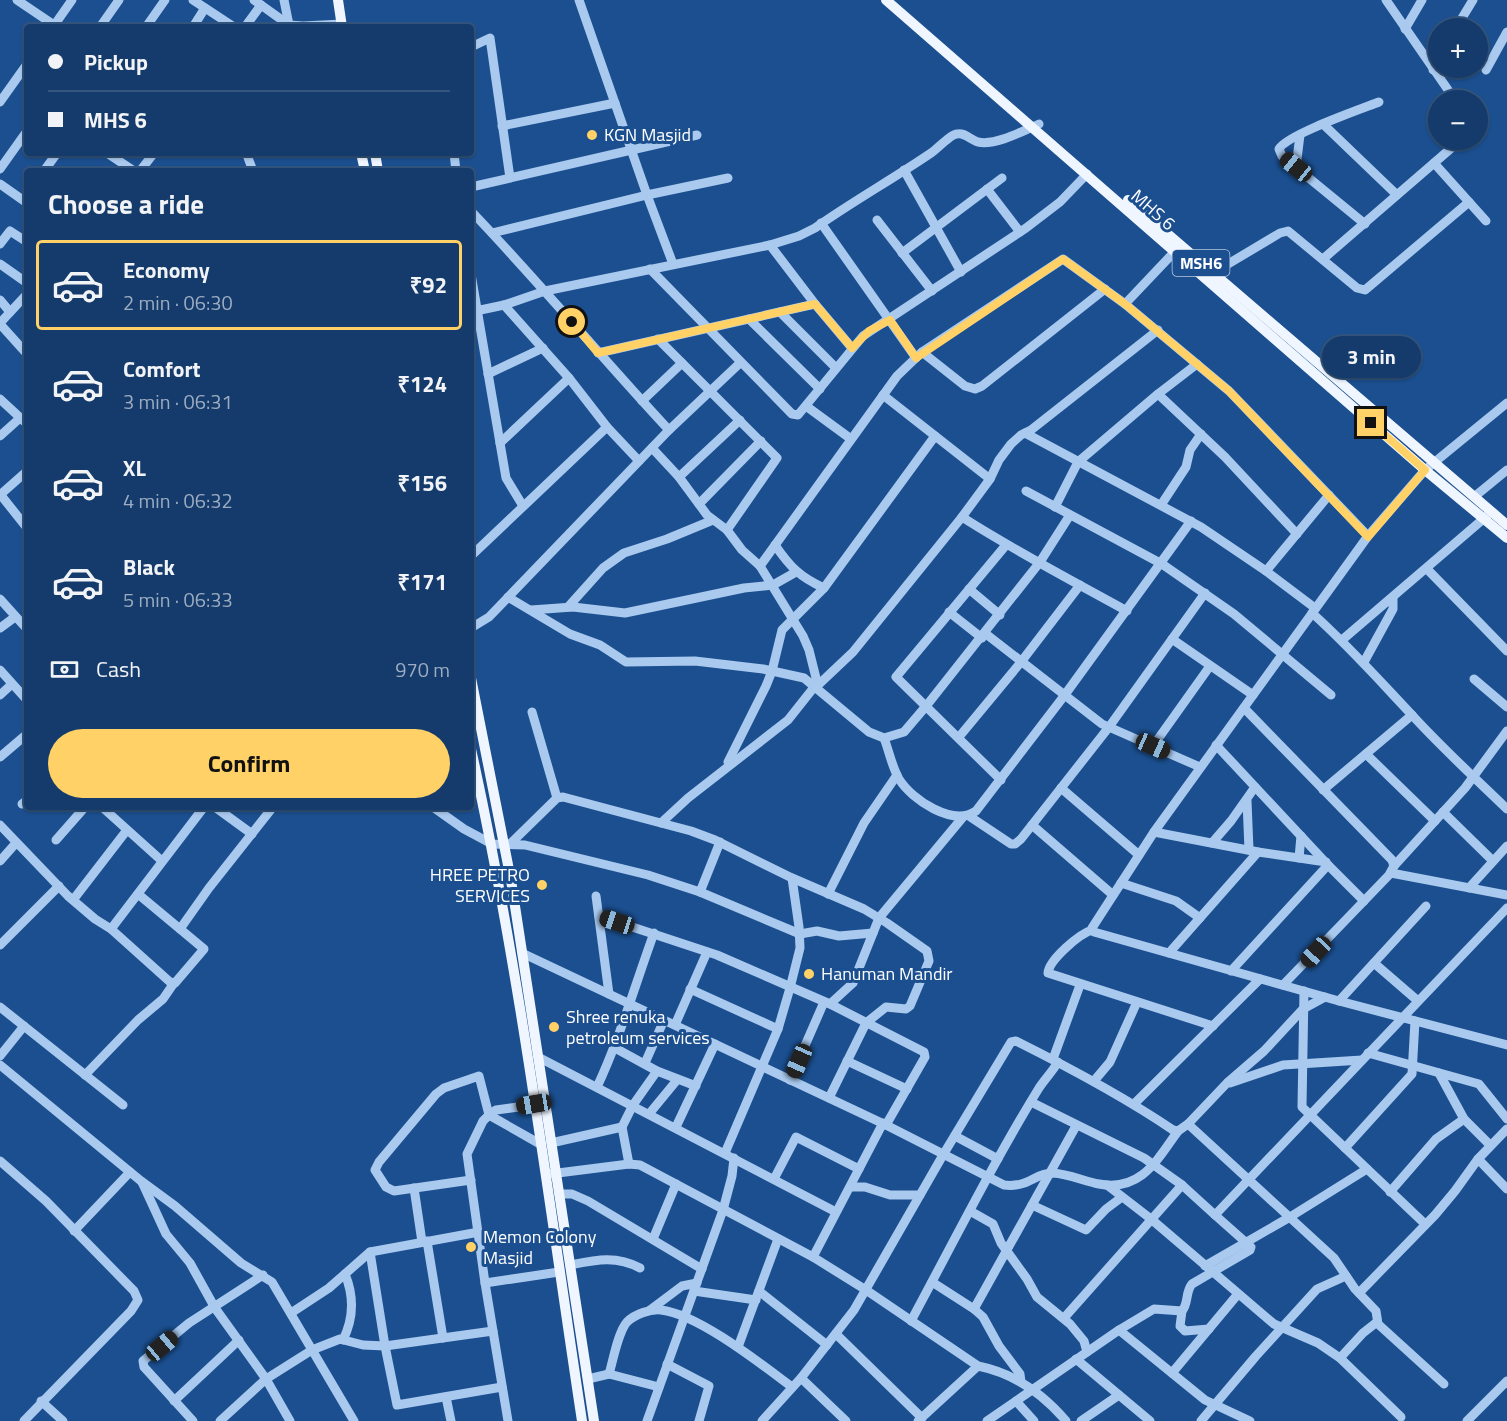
<!DOCTYPE html>
<meta charset="utf-8">
<style>
body{margin:0;font-family:"Titillium Web",sans-serif;background:#1d4271;color:#f1f3f6;height:100vh;display:flex;flex-direction:column;font-size:22px;white-space:nowrap}
*{box-sizing:border-box;margin:0}
p{font-size:20px;color:#9dadc1}
.icon{flex:none;width:33px;height:33px;fill:none;stroke:currentColor;stroke-width:2;stroke-linecap:round;stroke-linejoin:round}
.map{position:relative;flex:1;overflow:hidden}
.drawer{position:absolute;left:24px;top:168px;width:450px;height:642px;display:flex;flex-direction:column;background:#143b6b;border-radius:6px;box-shadow:0 2px 4px #0004,0 0 0 2px #33557e}
.drawer>*{flex:none}
.top-card{position:absolute;left:24px;top:24px;width:450px;height:132px;border-radius:6px;box-shadow:0 2px 4px #0004,0 0 0 2px #33557e;display:grid;align-content:center;height:132px;padding:0 24px;background:#143b6b}
.fabs{position:absolute;left:1428px;top:18px;display:grid;gap:12px}
.fabs a{display:grid;place-items:center;width:60px;height:60px;border-radius:50%;background:#143b6b;box-shadow:0 2px 4px #0004,0 0 0 2px #33557e;font-size:30px}
.end{position:absolute;width:27px;height:27px;margin:-14px;border:8px solid #ffd166;background:#111;box-shadow:0 0 0 3px #111}
.from{border-radius:50%}
.bubble{position:absolute;height:42px;border-radius:21px;background:#143b6b;box-shadow:0 2px 4px #0004,0 0 0 2px #33557e;font-size:20px;font-weight:700;line-height:42px;text-align:center}
.car{position:absolute;width:18px;height:36px;margin:-18px -9px;border-radius:8px;box-shadow:0 0 4px 2px #0007;background:linear-gradient(#222 24%,#8ab4d8 0 40%,#222 0 76%,#8ab4d8 0 86%,#222 0)}
.top-card b{display:flex;align-items:center;gap:21px;height:57px;font-size:22px}
.top-card b+b{border-top:2px solid #33557e}
.top-card i{width:15px;height:15px;background:#f1f3f6}
ul{padding:0;list-style:none}
li{display:flex;align-items:center;gap:18px;height:90px;margin:0 12px 9px;padding:0 12px;border:3px solid transparent;border-radius:6px}
li div{flex:1}
li b{display:block;font-size:22px}
li em{font-style:normal;font-weight:700}
li.selected{border-color:#ffd166}
li>.icon{width:54px;height:54px;stroke-width:1.5}
h2{padding:0 24px;font-size:27px;line-height:72px}
.pay{display:flex;align-items:center;gap:15px;height:66px;padding:0 24px;font-size:22px}
.pay p{margin-inline-start:auto}
.cta{display:flex;gap:12px;margin-top:auto;padding:12px 24px}
.cta a{flex:1;height:69px;border-radius:36px;background:#ffd166;color:#111;font-size:24px;font-weight:700;line-height:69px;text-align:center}
.map>svg:first-child{display:block}
</style>
<div class="map">
<svg width="1507" height="1421" viewBox="0 0 1507 1421">
<rect width="100%" height="100%" fill="#1b4f8f"/>
<g fill="none" stroke-linecap="round" stroke-linejoin="round">
<g stroke="#a9c9ee" stroke-width="9">
<polyline points="17,0 57,27"/>
<polyline points="193,0 234,27"/>
<polyline points="254,0 289,25 303,26 342,24"/>
<polyline points="284,0 289,25"/>
<polyline points="579,0 647,195 673,264"/>
<polyline points="1386,0 1455,100"/>
<polyline points="53,27 72,0"/>
<polyline points="100,27 119,0"/>
<polyline points="146,27 165,0"/>
<polyline points="193,27 205,8"/>
<polyline points="245,27 261,5"/>
<polyline points="1456,28 1473,0"/>
<polyline points="1405,29 1422,0"/>
<polyline points="471,47 490,38 510,178"/>
<polyline points="1433,70 1438,59"/>
<polyline points="1486,70 1507,32"/>
<polyline points="0,102 27,64"/>
<polyline points="1323,124 1397,195"/>
<polyline points="502,126 615,103"/>
<polyline points="107,153 134,171"/>
<polyline points="244,153 247,155 253,171"/>
<polyline points="454,153 456,171"/>
<polyline points="1434,163 1486,221"/>
<polyline points="1296,167 1300,135"/>
<polyline points="0,169 27,131"/>
<polyline points="904,170 961,272"/>
<polyline points="44,171 57,153"/>
<polyline points="140,171 154,153"/>
<polyline points="0,184 27,203"/>
<polyline points="471,187 697,135"/>
<polyline points="987,189 1020,232"/>
<path d="M471,211C539,282 602,358 669,430"/>
<polyline points="877,220 932,291"/>
<polyline points="821,223 916,358"/>
<path d="M1365,224L1282,156L1279,149C1286,135 1361,109 1379,102"/>
<polyline points="492,233 647,195 728,178"/>
<polyline points="0,244 10,231 27,242"/>
<polyline points="770,245 815,304 852,348"/>
<polyline points="902,253 1002,178"/>
<polyline points="1323,259 1456,144"/>
<polyline points="0,264 27,283"/>
<polyline points="650,269 792,414 798,415 863,336 1026,228 1060,202 1087,174"/>
<polyline points="1213,273 1280,233 1288,231 1357,288 1365,290 1469,202"/>
<polyline points="471,274 506,478 523,506"/>
<polyline points="0,300 10,312"/>
<polyline points="1125,304 1179,247"/>
<polyline points="504,305 569,378 607,427 639,461"/>
<path d="M471,312L504,305L545,291L770,245L799,236L815,228C853,201 893,179 931,153C937,149 951,134 957,134C964,132 971,140 978,142C995,146 1023,131 1039,124"/>
<polyline points="780,312 836,368"/>
<polyline points="749,319 820,389"/>
<polyline points="0,323 27,294"/>
<polyline points="0,324 27,354"/>
<polyline points="658,339 777,458 727,530"/>
<polyline points="922,352 965,386 975,389 982,386 1105,289"/>
<polyline points="598,353 815,304"/>
<polyline points="488,374 543,348"/>
<polyline points="1158,394 1225,457 1297,534"/>
<polyline points="883,395 990,479"/>
<polyline points="0,399 27,424"/>
<polyline points="642,401 682,363"/>
<polyline points="1507,403 1425,470 1368,536 1154,832 1092,928 1094,932 1339,1001 1507,1045"/>
<polyline points="806,406 851,439"/>
<polyline points="1025,433 1201,527 1266,571 1315,608"/>
<polyline points="0,436 20,418"/>
<polyline points="500,443 569,378"/>
<polyline points="652,448 679,477 707,515 727,530 742,550 760,566 803,636 809,650 816,678 815,686 788,720 688,798 661,823"/>
<polyline points="679,477 740,420"/>
<polyline points="1026,491 1162,564 1234,614 1331,695"/>
<polyline points="0,494 27,528"/>
<polyline points="0,495 27,471"/>
<polyline points="1474,497 1507,470"/>
<polyline points="699,504 761,441"/>
<polyline points="1161,505 1186,467 1190,450 1201,434"/>
<polyline points="1055,507 1078,462 1158,394 1197,364"/>
<path d="M962,517C1015,551 1071,580 1127,611"/>
<path d="M775,545C790,567 800,577 824,588"/>
<polyline points="471,556 607,427"/>
<polyline points="760,566 897,376 922,352 1063,259 1125,304 1229,391 1368,536"/>
<polyline points="1427,569 1507,651"/>
<polyline points="1266,571 1329,495"/>
<polyline points="969,589 1000,615"/>
<polyline points="508,597 570,634 600,645 626,662 695,661 763,669 804,678 869,732 884,738 904,732 927,705 1040,562 1070,515"/>
<polyline points="0,599 27,629"/>
<polyline points="568,607 603,568 624,553 667,539 713,520"/>
<polyline points="531,610 573,607 625,613 744,588 773,585 796,572"/>
<polyline points="949,612 982,638"/>
<path d="M1312,613C1348,645 1379,680 1412,715C1442,748 1475,778 1507,809"/>
<polyline points="0,628 15,617"/>
<polyline points="471,628 489,617 669,430 740,363"/>
<polyline points="986,634 1102,724 1200,767"/>
<polyline points="1172,639 1253,695"/>
<polyline points="1342,640 1488,515"/>
<polyline points="1364,662 1393,609 1393,597"/>
<polyline points="0,670 27,700"/>
<polyline points="1474,679 1507,707"/>
<polyline points="816,687 853,652 962,517 990,479 999,460 1011,444 1021,435 1031,430 1158,330"/>
<polyline points="0,695 12,684"/>
<polyline points="1244,708 1392,860 1394,866 1389,875 1283,985"/>
<polyline points="532,712 557,798"/>
<polyline points="959,737 1021,662 1080,585"/>
<path d="M884,738C889,751 892,767 899,779C912,800 953,827 976,811L1064,696L1191,521"/>
<polyline points="1216,745 1328,865 1231,971"/>
<polyline points="1153,746 1210,666"/>
<polyline points="1366,754 1435,821"/>
<polyline points="0,757 27,734"/>
<polyline points="728,762 766,686 772,671 782,630 824,588 935,436"/>
<polyline points="1001,780 896,677 1006,545"/>
<polyline points="1061,788 1139,855"/>
<polyline points="1323,790 1412,715"/>
<polyline points="1247,801 1249,850"/>
<polyline points="22,804 27,800"/>
<polyline points="102,807 162,861"/>
<polyline points="215,807 252,834"/>
<polyline points="433,807 464,829 492,844 525,845 648,875 700,892 800,934 817,931 839,936 873,933"/>
<polyline points="1443,812 1493,861"/>
<polyline points="969,816 1011,844 1015,844 1021,839 1109,727 1205,593"/>
<polyline points="0,825 68,896 95,919 111,929 170,982 175,983 204,949 138,894"/>
<polyline points="1032,825 1113,895"/>
<polyline points="1154,832 1258,852 1326,862"/>
<polyline points="56,840 85,807"/>
<polyline points="511,843 557,798 563,797 691,831 715,840 792,878 864,909 887,923 927,951 929,961 910,1006 906,1009 886,1007 866,1023 829,1098"/>
<polyline points="1212,843 1231,821 1255,787"/>
<polyline points="1299,858 1301,836"/>
<polyline points="0,861 16,843"/>
<polyline points="1328,865 1364,901"/>
<polyline points="1394,866 1465,788 1507,731"/>
<polyline points="1391,873 1507,895"/>
<polyline points="1121,883 1176,901 1200,918"/>
<polyline points="1469,888 1507,846"/>
<polyline points="700,892 720,842"/>
<polyline points="828,894 864,823 897,775"/>
<polyline points="596,896 609,994"/>
<polyline points="73,900 127,830"/>
<polyline points="599,916 717,955 830,1004 924,1052 925,1057 886,1125"/>
<polyline points="111,929 204,807"/>
<polyline points="180,929 209,888 273,807"/>
<path d="M1092,930C1079,934 1049,960 1048,973L1213,1026"/>
<polyline points="0,945 59,886"/>
<path d="M522,953L886,1125L1004,1185C1029,1188 1034,1173 1053,1173C1068,1174 1084,1181 1099,1184C1141,1192 1157,1160 1178,1131"/>
<polyline points="1169,953 1258,852"/>
<polyline points="1374,963 1418,1001"/>
<polyline points="690,989 778,1029"/>
<polyline points="1304,991 1302,1107 1425,1224"/>
<polyline points="1339,1001 1426,906"/>
<polyline points="830,1004 853,983 879,918 963,817"/>
<polyline points="0,1007 123,1105"/>
<polyline points="675,1025 707,952"/>
<polyline points="615,1048 657,1071 696,1086"/>
<polyline points="1368,1053 1479,1084 1507,1119"/>
<polyline points="0,1056 24,1026"/>
<polyline points="538,1057 836,1212"/>
<polyline points="1053,1059 1080,985"/>
<polyline points="847,1061 907,1089"/>
<polyline points="645,1063 664,1020"/>
<polyline points="0,1065 141,1181 175,1206 241,1263 272,1282 354,1421"/>
<polyline points="1439,1073 1464,1119 1490,1145"/>
<polyline points="85,1075 138,1020 163,999 174,983"/>
<polyline points="790,1080 824,1002"/>
<polyline points="1094,1081 1110,1062 1137,1002"/>
<polyline points="1230,1083 1283,1065 1362,1060"/>
<path d="M597,1087C620,1038 635,985 654,933"/>
<polyline points="1031,1102 1144,1158 1182,1185"/>
<polyline points="1134,1104 1260,979"/>
<polyline points="649,1114 677,1080"/>
<polyline points="1188,1124 1334,1258 1355,1289 1376,1311 1378,1324 1444,1384"/>
<polyline points="622,1127 629,1164"/>
<polyline points="676,1127 715,1044"/>
<polyline points="955,1136 998,1159"/>
<polyline points="551,1143 622,1127 633,1105 657,1071"/>
<polyline points="1345,1148 1412,1074 1415,1021"/>
<polyline points="725,1153 778,1029 790,988 800,948 799,927 792,878"/>
<polyline points="1478,1159 1507,1189"/>
<polyline points="0,1161 46,1201 134,1291 138,1300 131,1311 24,1421"/>
<path d="M550,1174L629,1164L640,1165L813,1257L866,1290L978,1366C1013,1373 1043,1394 1066,1421"/>
<polyline points="774,1179 796,1137 859,1169"/>
<polyline points="471,1180 394,1191 386,1187 375,1170 379,1162 436,1094 444,1088 479,1076 489,1115 540,1144"/>
<polyline points="142,1182 166,1234 190,1263 215,1308 266,1379 290,1421"/>
<polyline points="1107,1185 1151,1219 1274,1324 1318,1343 1340,1358 1401,1417"/>
<polyline points="850,1187 865,1187 890,1195 920,1195"/>
<polyline points="414,1188 422,1242"/>
<polyline points="1390,1192 1436,1139 1464,1119"/>
<polyline points="559,1194 572,1194 588,1201 702,1269"/>
<polyline points="1032,1205 1086,1230 1106,1209 1122,1197"/>
<polyline points="970,1211 993,1224 1001,1243 1027,1279 1037,1297 1070,1324 1084,1341 1087,1352"/>
<polyline points="74,1231 130,1172"/>
<polyline points="653,1239 676,1184"/>
<polyline points="427,1241 443,1338"/>
<polyline points="370,1252 385,1346 397,1405 502,1387"/>
<polyline points="813,1257 883,1123"/>
<path d="M570,1265C595,1260 616,1255 640,1268"/>
<polyline points="1205,1266 1290,1217 1367,1169"/>
<polyline points="932,1282 974,1309 1076,1126"/>
<polyline points="485,1283 559,1272"/>
<polyline points="694,1291 756,1300"/>
<polyline points="759,1291 827,1345"/>
<polyline points="1359,1293 1435,1215 1455,1191 1478,1159 1507,1129"/>
<polyline points="974,1309 983,1317 999,1346 1020,1374 1021,1382"/>
<polyline points="650,1310 682,1286 697,1283"/>
<polyline points="1182,1311 1180,1326 1185,1331 1209,1329"/>
<polyline points="291,1313 329,1288 370,1252 479,1232"/>
<polyline points="1064,1318 1182,1185 1215,1215 1507,908"/>
<path d="M911,1321C953,1243 993,1163 1039,1088C1045,1079 1052,1072 1058,1062"/>
<polyline points="1119,1330 1205,1400 1250,1421"/>
<polyline points="837,1335 922,1418"/>
<path d="M343,1340C354,1318 354,1296 345,1274"/>
<polyline points="738,1347 778,1239"/>
<polyline points="1340,1358 1363,1333 1377,1322"/>
<polyline points="1076,1359 1150,1421"/>
<polyline points="667,1364 709,1386 699,1421"/>
<polyline points="1172,1373 1238,1294"/>
<path d="M609,1374C613,1361 618,1332 627,1322C635,1314 650,1309 661,1310C698,1314 761,1364 792,1387"/>
<polyline points="801,1378 846,1421"/>
<polyline points="588,1379 609,1374 659,1387"/>
<polyline points="446,1397 451,1421"/>
<polyline points="41,1401 63,1421"/>
<polyline points="174,1401 239,1340"/>
<polyline points="1016,1401 1034,1421"/>
<polyline points="193,1421 144,1367 143,1361 189,1323 263,1275"/>
<polyline points="220,1421 266,1379 312,1350 340,1339 363,1345 385,1346 493,1331"/>
<polyline points="508,1421 485,1283 467,1154 483,1121 489,1115 496,1110 541,1104"/>
<polyline points="647,1421 723,1210 732,1176 734,1158"/>
<path d="M762,1421L801,1378L854,1310L943,1155L1011,1042L1016,1041C1070,1068 1123,1096 1173,1130L1178,1131L1188,1124L1227,1083L1264,1051L1303,1009L1325,997"/>
<polyline points="918,1421 978,1366"/>
<path d="M987,1421L1119,1330L1154,1309L1182,1311C1189,1303 1185,1292 1192,1284L1250,1250L1251,1247L1215,1215"/>
<polyline points="1081,1421 1119,1395"/>
<polyline points="1201,1421 1256,1356 1317,1289 1346,1276"/>
<polyline points="1467,1421 1507,1381"/>
</g>
<g stroke="#f0f6ff" stroke-width="10">
<polyline points="338,0 342,27"/>
<polyline points="886,0 1425,470 1507,538"/>
<polyline points="361,153 365,171"/>
<polyline points="375,153 378,171"/>
<polyline points="1128,200 1507,525"/>
<polyline points="471,678 511,880 594,1421"/>
<path d="M471,749C520,971 548,1197 582,1421"/>
</g>
</g>
<g fill="none" stroke-linecap="round" stroke-linejoin="round">
<polyline stroke="#ffd166" stroke-width="8" points="572,322 598,353 815,304 852,348 869,331 890,320 916,358 1063,259 1125,304 1229,391 1368,537 1425,470 1371,423"/>
</g>
<g fill="#ffd166" stroke="#1b4f8f" stroke-width="2">
<circle cx="592" cy="135" r="6"/>
<circle cx="542" cy="885" r="6"/>
<circle cx="809" cy="974" r="6"/>
<circle cx="554" cy="1027" r="6"/>
<circle cx="471" cy="1247" r="6"/>
</g>
<g text-anchor="middle" stroke-width="6" stroke-linejoin="round" paint-order="stroke">
<rect fill="#1b4f8f" stroke="#bbcadd" stroke-width="1.5" x="1172.5" y="250" width="57" height="26" rx="4.5"/>
<g font-size="16" font-weight="bold" fill="#fff">
<text x="1201" y="269">MSH6</text>
</g>
<g font-size="18" fill="#fff" stroke="#1b4f8f" text-anchor="start">
<text x="604" y="141">KGN Masjid</text>
<text x="530" y="881" text-anchor="end">HREE PETRO<tspan x="530" dy="21">SERVICES</tspan></text>
<text x="821" y="980">Hanuman Mandir</text>
<text x="566" y="1023">Shree renuka<tspan x="566" dy="21">petroleum services</tspan></text>
<text x="483" y="1243">Memon Colony<tspan x="483" dy="21">Masjid</tspan></text>
</g>
<g font-size="18" fill="#fff" stroke="#1b4f8f">
<text transform="translate(1153 210) rotate(41)" y="6">MHS 6</text>
</g>
</g>
</svg>
<div class="fabs">
<a>+</a>
<a>−</a>
</div>
<i class="end from" style="left:572px;top:322px"></i>
<i class="end" style="left:1371px;top:423px"></i>
<div class="bubble" style="left:1322px;top:336px;width:99px">3 min</div>
<i class="car" style="left:1296px;top:167px;rotate:309deg"></i>
<i class="car" style="left:1153px;top:746px;rotate:114deg"></i>
<i class="car" style="left:617px;top:922px;rotate:288deg"></i>
<i class="car" style="left:1316px;top:952px;rotate:223deg"></i>
<i class="car" style="left:799px;top:1061px;rotate:204deg"></i>
<i class="car" style="left:534px;top:1104px;rotate:261deg"></i>
<i class="car" style="left:162px;top:1346px;rotate:50deg"></i>
<div class="top-card">
<b><i class="from"></i>Pickup</b>
<b><i></i>MHS 6</b>
</div>
<section class="drawer">
<h2>Choose a ride</h2>
<ul>
<li class="selected"><svg class="icon" aria-label="car" viewBox="0 0 24 24"><path d="M5 17H2v-5l4-1 3-4h7l3 4 3 1v5h-3M9 17h6M6 11h13"/><circle cx="7" cy="17" r="2"/><circle cx="17" cy="17" r="2"/></svg><div><b>Economy</b><p>2 min · 06:30</p></div><em>₹92</em></li>
<li><svg class="icon" aria-label="car" viewBox="0 0 24 24"><path d="M5 17H2v-5l4-1 3-4h7l3 4 3 1v5h-3M9 17h6M6 11h13"/><circle cx="7" cy="17" r="2"/><circle cx="17" cy="17" r="2"/></svg><div><b>Comfort</b><p>3 min · 06:31</p></div><em>₹124</em></li>
<li><svg class="icon" aria-label="car" viewBox="0 0 24 24"><path d="M5 17H2v-5l4-1 3-4h7l3 4 3 1v5h-3M9 17h6M6 11h13"/><circle cx="7" cy="17" r="2"/><circle cx="17" cy="17" r="2"/></svg><div><b>XL</b><p>4 min · 06:32</p></div><em>₹156</em></li>
<li><svg class="icon" aria-label="car" viewBox="0 0 24 24"><path d="M5 17H2v-5l4-1 3-4h7l3 4 3 1v5h-3M9 17h6M6 11h13"/><circle cx="7" cy="17" r="2"/><circle cx="17" cy="17" r="2"/></svg><div><b>Black</b><p>5 min · 06:33</p></div><em>₹171</em></li>
</ul>
<div class="pay"><svg class="icon" aria-label="cash" viewBox="0 0 24 24"><path d="M3 7h18v10H3z"/><circle cx="12" cy="12" r="2"/></svg>Cash<p>970 m</p></div>
<div class="cta"><a>Confirm</a></div>
</section>
</div>
